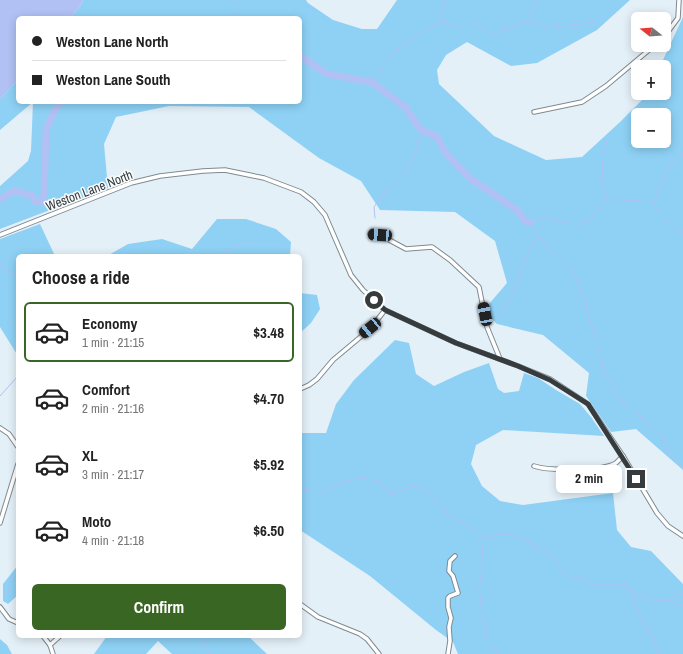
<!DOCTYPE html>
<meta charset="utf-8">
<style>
body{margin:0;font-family:"Archivo Narrow",sans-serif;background:#f6f6f6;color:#222;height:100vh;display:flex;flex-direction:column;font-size:15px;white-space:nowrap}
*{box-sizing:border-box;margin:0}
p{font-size:13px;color:#767676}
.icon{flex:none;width:22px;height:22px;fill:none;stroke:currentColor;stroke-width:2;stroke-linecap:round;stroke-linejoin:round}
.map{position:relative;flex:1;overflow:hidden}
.sheet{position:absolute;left:16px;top:254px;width:286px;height:384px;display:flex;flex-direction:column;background:#fff;border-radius:6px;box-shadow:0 2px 10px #0003}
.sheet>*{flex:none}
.hud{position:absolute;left:16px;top:16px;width:286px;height:88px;border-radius:6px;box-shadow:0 2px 10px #0003;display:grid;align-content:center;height:88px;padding:0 16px;background:#fff}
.needle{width:26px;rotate:287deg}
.fabs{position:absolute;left:631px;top:12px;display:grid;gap:8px}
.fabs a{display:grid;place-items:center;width:40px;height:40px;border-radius:6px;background:#fff;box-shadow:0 2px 10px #0003;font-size:20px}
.end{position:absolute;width:18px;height:18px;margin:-9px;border:5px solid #363b3e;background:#fff;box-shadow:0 0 0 2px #fff}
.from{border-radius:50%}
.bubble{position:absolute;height:28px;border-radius:6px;background:#fff;box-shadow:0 2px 10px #0003;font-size:13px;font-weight:700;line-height:28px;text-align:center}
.car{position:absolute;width:12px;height:24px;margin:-12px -6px;border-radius:5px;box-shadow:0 0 3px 1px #0007;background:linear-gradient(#222 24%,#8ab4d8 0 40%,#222 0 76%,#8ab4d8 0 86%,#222 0)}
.hud b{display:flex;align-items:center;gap:14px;height:38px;font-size:15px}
.hud b+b{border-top:1px solid #e0e0e0}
.hud i{width:10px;height:10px;background:#222}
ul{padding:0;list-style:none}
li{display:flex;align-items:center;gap:12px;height:60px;margin:0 8px 6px;padding:0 8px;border:2px solid transparent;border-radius:6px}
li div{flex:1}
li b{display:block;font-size:15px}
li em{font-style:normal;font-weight:700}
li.on{border-color:#3a6623}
li>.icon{width:36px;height:36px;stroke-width:1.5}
h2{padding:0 16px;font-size:18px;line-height:48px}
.cta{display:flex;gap:8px;margin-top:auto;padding:8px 16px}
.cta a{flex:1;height:46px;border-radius:6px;background:#3a6623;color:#fff;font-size:16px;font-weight:700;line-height:46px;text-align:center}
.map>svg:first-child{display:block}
</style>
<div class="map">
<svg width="683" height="654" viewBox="0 0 683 654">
<rect width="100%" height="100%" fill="#e4f0f8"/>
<g fill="#8ed1f5" fill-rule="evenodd">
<path d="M83,0H306L308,3L333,20L362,29H377L397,0H630L597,30L537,63L511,66L467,42L446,55L437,70L439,84L494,136L546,160L582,157L620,122L649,93H664V67H662L663,60L683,17V470L636,429L611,432L586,396L589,373L543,335L497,324L490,317L489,304L507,283L495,241L455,212L380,210L361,181L319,158L249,107L169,106L116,117L104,144L108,188L0,229V186L28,161L31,151L33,102L0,130V99L18,80V102H300V18H70L81,5ZM638,115H664V141H638Z"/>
<polygon points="217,219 246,219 276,229 291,242 290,256 107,256 128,244 162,239 192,249"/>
<polygon points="40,224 55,256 18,256 18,356 0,327 0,239"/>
<polygon points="300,293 317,295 320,309 311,323 300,333"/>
<polygon points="395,340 409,343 416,374 434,386 464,372 489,363 498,389 504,393 519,391 524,373 538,378 556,390 580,404 591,417 604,436 503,430 476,445 471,464 482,486 500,501 523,505 613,493 617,530 631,547 651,551 683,584 683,654 458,654 453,642 436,630 370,576 300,530 301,433 326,433 336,404 354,380"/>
<polygon points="18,565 18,595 8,604 3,601 3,584"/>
<polygon points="107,636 248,636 267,654 172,654 158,641 146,654 94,654"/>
<polygon points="0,639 7,645 12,654 0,654"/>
</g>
<polygon fill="#b1c1f4" points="0,0 83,0 81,5 70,18 18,18 18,80 0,99"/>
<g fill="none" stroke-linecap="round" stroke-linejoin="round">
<g stroke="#b1c1f4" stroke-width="1">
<polyline points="235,0 236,18"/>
<polyline points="443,21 443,9 445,0"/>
<polyline points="527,21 537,0"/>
<polyline points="366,81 378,75 384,64 398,49 414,37 433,26 443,22 458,26 477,25 489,33 495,34 503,29 510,28 524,22 537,22 546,28 603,21"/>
<path d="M683,154L670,165L654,202L607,199L604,201L591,219L580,224L566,223L548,217L531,223L536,230L539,237L569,266L578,281L581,293L586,303L588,316L597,336L598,350L602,360L603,371L605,375L610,381L613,389L621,399L664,438C665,451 673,460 683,468"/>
<path d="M607,199C598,179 603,156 608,136"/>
<path d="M652,202C656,208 659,212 664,217C672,226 669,228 683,233"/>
<polyline points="375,218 374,207 382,195 402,176 410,164 415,155 421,130"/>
<polyline points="219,256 241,243 283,244"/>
<path d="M0,264C6,271 9,275 18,273"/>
<polyline points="498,318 513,294 529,249 539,237"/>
<polyline points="0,396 18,376"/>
<path d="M300,490L321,492L344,481L364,478L381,482L387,492C399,496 409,482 422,488C434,493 439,506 448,514C454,520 460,521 467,525C473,528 479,534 484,538L482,554V570L479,587L482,614L487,632V640L500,654"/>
<path d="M484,538L502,534H509L529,541L538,550L554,556C559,572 565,579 583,578L590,584H624L633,593L635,606L641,618L645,624V627L650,632L659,654"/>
<path d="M633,593C642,596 655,603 665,600C672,598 675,594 683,593"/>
<polyline points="6,595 12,579 18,571"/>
<polyline points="666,600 676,604 683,604"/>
<polyline points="201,636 203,643 209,654"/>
</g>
<g stroke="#b1c1f4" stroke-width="7">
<polyline points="300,56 327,74 372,82 405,107 421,130 437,137 445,152 471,179 517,210 525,221 531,223"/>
<polyline points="0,199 14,191 31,195 36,202 42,202 44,196 46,130 53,114 60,102"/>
</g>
<defs>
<g id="minor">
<polyline points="664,37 678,18 679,0"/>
<polyline points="534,112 582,102 606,86 655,45"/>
<polyline points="370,234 380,235 406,249 432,247 450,260 479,287 487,327 500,359"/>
<polyline points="0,235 131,183 160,176 203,171 225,170 264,178 301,192 314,202 325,215 351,275 363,290 385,310 456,343 518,366 550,379 588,404 623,456 657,513 668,526 683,536"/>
<polyline points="300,389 309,385 317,379 333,360 370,329 385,310"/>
<polyline points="0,428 9,434 18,447"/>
<path d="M534,466C548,471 603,471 616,463C618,461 621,458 623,456"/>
<polyline points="0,523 18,464"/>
<polyline points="300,604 318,617 360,634 367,639 379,654"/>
<polyline points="0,607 9,619 18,623"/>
<polyline points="43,636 50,645 53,654"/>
<polyline points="50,645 60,636"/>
<polyline points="448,654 450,641 449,627 451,618 448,607 448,598 450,596 458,593 453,576 449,571 450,561 455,556"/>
</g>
</defs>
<use href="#minor" stroke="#7f8a91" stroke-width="5.5"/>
<use href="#minor" stroke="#fff" stroke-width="3.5"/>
</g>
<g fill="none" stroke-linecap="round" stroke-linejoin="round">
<polyline stroke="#363b3e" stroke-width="5" points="374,300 385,310 456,343 518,366 550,380 588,404 636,479"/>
</g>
<g text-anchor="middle" stroke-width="3" stroke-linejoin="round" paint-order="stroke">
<g font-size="13" fill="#363b3e" stroke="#f9fcfd">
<text transform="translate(89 190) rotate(-21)" y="5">Weston Lane North</text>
</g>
</g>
</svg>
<div class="fabs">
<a><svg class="needle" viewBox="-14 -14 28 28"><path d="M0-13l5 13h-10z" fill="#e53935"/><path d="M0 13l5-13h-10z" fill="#767676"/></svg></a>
<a>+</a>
<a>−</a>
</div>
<i class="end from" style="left:374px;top:300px"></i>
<i class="end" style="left:636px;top:479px"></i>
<div class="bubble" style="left:556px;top:465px;width:66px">2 min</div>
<i class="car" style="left:380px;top:235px;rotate:274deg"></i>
<i class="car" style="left:485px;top:314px;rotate:349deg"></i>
<i class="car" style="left:370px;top:328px;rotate:231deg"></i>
<div class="hud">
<b><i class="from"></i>Weston Lane North</b>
<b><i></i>Weston Lane South</b>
</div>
<section class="sheet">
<h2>Choose a ride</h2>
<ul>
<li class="on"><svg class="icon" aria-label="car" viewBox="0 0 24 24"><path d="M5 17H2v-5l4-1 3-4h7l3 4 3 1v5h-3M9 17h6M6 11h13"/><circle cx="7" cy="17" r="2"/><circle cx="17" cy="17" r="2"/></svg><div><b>Economy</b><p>1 min · 21:15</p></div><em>$3.48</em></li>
<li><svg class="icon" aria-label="car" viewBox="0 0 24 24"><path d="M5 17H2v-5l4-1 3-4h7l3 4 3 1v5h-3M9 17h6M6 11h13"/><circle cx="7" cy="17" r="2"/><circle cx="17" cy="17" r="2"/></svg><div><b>Comfort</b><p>2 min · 21:16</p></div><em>$4.70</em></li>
<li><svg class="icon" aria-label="car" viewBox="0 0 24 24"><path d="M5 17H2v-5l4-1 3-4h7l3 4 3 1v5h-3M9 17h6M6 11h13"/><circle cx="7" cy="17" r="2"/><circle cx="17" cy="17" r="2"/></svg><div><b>XL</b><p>3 min · 21:17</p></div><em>$5.92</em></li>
<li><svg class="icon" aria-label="car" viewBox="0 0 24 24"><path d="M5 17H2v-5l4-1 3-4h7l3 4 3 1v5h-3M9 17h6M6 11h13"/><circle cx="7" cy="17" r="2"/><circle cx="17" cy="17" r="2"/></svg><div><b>Moto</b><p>4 min · 21:18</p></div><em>$6.50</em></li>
</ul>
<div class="cta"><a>Confirm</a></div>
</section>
</div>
